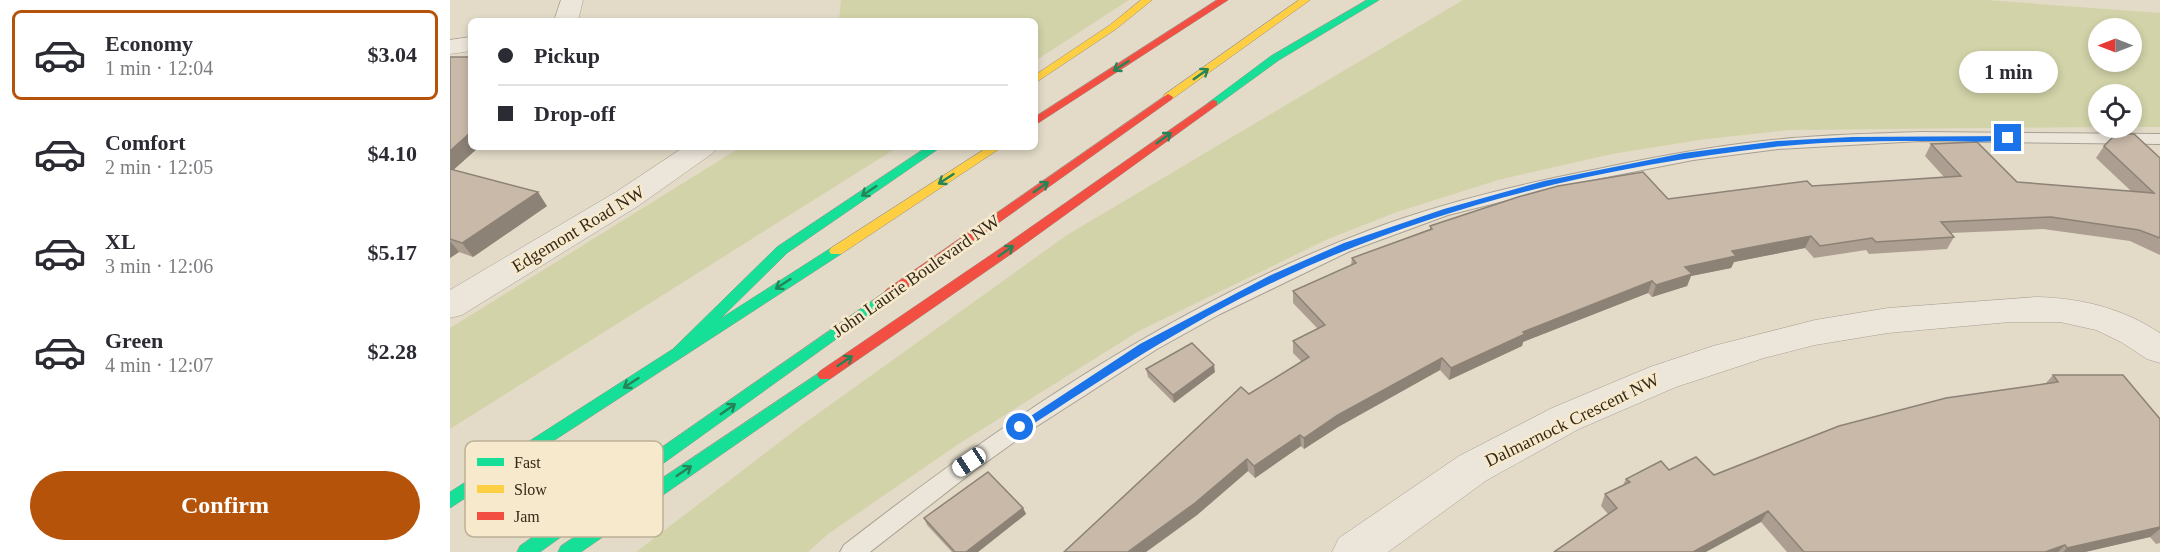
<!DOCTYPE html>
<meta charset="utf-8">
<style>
body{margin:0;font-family:Georgia,serif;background:#f2f2f3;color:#2b2b33;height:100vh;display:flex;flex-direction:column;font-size:22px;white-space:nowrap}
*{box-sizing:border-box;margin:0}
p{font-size:20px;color:#7c7c81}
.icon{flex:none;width:33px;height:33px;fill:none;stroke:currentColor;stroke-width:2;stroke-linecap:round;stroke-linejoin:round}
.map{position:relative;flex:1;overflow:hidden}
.sheet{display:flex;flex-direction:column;background:#fff;width:450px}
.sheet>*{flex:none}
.guide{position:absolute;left:18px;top:18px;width:570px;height:132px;border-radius:9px;box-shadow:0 3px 9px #0003;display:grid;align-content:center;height:132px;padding:0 30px;background:#fff}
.needle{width:39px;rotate:270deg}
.tools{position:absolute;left:1638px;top:18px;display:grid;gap:12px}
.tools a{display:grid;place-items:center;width:54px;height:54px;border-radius:50%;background:#fff;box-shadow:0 3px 9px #0003;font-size:30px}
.end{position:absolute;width:27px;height:27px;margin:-14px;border:8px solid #1a73e8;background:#fff;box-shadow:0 0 0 3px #fff}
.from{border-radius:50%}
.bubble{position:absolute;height:42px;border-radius:21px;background:#fff;box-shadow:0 3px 9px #0003;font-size:20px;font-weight:700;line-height:42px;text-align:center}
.car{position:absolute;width:18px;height:36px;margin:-18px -9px;border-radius:8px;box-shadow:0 0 4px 2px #0007;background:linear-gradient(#fff 24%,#345 0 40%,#fff 0 76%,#345 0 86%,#fff 0)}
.guide b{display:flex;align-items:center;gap:21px;height:57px;font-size:22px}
.guide b+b{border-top:2px solid #e1e1e2}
.guide i{width:15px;height:15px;background:#2b2b33}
ul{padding:10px 0 0;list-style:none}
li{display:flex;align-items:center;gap:18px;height:90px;margin:0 12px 9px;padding:0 18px;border:3px solid transparent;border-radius:9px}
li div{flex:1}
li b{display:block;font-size:22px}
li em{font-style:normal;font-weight:700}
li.on{border-color:#b45309}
li>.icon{width:54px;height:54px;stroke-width:1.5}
.action{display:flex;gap:12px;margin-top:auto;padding:12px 30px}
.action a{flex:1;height:69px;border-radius:36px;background:#b45309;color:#fff;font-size:24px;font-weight:700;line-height:69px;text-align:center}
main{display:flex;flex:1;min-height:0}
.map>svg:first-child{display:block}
</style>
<main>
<section class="sheet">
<ul>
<li class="on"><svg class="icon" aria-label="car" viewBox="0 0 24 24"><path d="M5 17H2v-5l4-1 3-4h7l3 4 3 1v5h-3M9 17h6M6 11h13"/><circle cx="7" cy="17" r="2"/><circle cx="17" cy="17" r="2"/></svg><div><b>Economy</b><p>1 min · 12:04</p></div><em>$3.04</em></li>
<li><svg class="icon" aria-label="car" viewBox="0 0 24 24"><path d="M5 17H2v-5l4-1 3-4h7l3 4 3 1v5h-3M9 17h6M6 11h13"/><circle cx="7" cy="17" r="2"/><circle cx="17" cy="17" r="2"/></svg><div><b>Comfort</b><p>2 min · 12:05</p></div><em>$4.10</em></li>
<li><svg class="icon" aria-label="car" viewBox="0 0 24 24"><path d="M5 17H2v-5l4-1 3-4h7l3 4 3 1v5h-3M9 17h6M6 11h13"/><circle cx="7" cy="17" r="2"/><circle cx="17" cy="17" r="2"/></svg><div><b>XL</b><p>3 min · 12:06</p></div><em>$5.17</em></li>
<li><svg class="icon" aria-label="car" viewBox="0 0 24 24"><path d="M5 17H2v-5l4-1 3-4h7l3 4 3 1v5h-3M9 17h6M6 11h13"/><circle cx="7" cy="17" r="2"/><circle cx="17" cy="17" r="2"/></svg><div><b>Green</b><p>4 min · 12:07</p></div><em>$2.28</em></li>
</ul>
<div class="action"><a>Confirm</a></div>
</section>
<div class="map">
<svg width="1710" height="552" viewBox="0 0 1710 552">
<rect width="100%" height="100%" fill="#e3dbc8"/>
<g fill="#d3d3a9" fill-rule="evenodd">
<polygon points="391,0 679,0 585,61 585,21 389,21"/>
<path d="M1013,0H1537L1710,13V127H1682V94H1648V127L1340,130L1249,140L1162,154L1048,180L947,212L878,239L689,331L507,445L378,534L358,552H186L352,425L617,235ZM1682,28V62H1648V28Z"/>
<polygon points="291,147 448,147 0,429 0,328"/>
</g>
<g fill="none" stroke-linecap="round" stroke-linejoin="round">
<defs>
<path id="lane" d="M1471,132L1710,134V144L1471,141L1328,149L1243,160L1126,183L998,215L900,251L770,314L707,349L584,428L525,470L420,552H390L394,545C556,419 727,303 920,230C994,202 1071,184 1148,169C1200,158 1252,148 1305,142C1360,135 1416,134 1471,132Z"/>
<g id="street">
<polygon points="111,0 133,0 128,21 104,21"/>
<polygon points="21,37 21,51 0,54 0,40"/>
<polygon points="234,147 267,147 263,153 188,206 12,315 0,318 0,290 166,192"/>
<path d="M1586,297C1631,298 1672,308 1710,333V363L1697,359L1671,342L1646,330L1610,322H1560L1438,333L1365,345L1314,358L1226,387L1129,429L1037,480L938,552H882L889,538L1009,456L1102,408L1200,367L1263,346L1365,320L1438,308Z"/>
</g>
<g id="fast">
<polygon points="917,0 929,0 829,60 767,105 759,105 758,103 821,56"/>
<polygon points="477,147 491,147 337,253 270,319 381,248 391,248 393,251 391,254 0,508 0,492 223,349 327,247"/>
<polygon points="441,288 448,293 446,296 90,552 67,552 70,546"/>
<polygon points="375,369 380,371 383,375 380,379 131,552 108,552 111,546"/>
</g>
<g id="slow">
<polygon points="691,0 702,0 666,29 585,83 585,75 660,25"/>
<polygon points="849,0 860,0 722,99 714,99 714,95"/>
<polygon points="538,147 552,147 391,254 381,254 379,251 381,248"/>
</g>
<g id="jam">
<polygon points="767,0 778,0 585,125 585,117"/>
<polygon points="718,94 723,97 722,99 446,296 436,296 434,293 436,290"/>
<polygon points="763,100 767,101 767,105 561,254 380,379 370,379 367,375 370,371 551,248"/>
</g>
</defs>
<use href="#lane" stroke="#a8a092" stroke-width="2"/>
<use href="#street" stroke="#a8a092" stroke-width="1"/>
<use href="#fast" stroke="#978f82" stroke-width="1"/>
<use href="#slow" stroke="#978f82" stroke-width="1"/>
<use href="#jam" stroke="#978f82" stroke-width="1"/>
<use href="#lane" fill="#ebe5da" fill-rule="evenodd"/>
<use href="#street" fill="#ebe5da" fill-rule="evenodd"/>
<use href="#fast" fill="#16e098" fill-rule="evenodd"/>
<use href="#slow" fill="#ffcf43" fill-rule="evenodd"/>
<use href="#jam" fill="#f24e42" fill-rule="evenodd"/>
</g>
<g fill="#ac9f91">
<polygon points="0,57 21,147 29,147 3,170 97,206 23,257 9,252 0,258"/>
<polygon points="1481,144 1567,182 1681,191 1646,158 1654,146 1710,158 1710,255 1680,241 1593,229 1501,233 1504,237 1497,249 1419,254 1416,250 1364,258 1355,248 1284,262 1281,268 1241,276 1237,286 1202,297 1198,293 1073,342 1072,346 999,380 990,370 888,427 854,449 851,446 805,478 798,471 747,515 696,552 614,552 799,394 852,362 843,353 843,341 868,329 843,303 843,291 901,265 902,258 980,229 980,226 1218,199 1362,186 1494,177 1475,156"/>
<polygon points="696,369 765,372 724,403 698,377"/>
<polygon points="1603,375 1710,419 1710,543 1706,544 1700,537 1635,552 1337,552 1311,522 1158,514 1151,506 1155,494 1173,485 1176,479 1219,470 1264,475 1596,383"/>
<polygon points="573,508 576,514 528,552 502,552 477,525 474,518"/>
</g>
<g fill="#8c8276">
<polygon points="21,132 21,147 29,147 0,173 0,151"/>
<polygon points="88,192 97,206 23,257 12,243"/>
<polygon points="1361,236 1355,248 1284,262 1281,268 1241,276 1237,286 1202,297 1206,285 1235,267 1282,251"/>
<polygon points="0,241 9,252 0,258"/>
<polygon points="1202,281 1198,293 1073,342 1072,346 999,380 1001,368 1073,332"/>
<polygon points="992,358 990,370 888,427 854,449 854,438 888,415"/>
<polygon points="764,365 765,372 724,403 723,395"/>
<polygon points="850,435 851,446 805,478 804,466"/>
<polygon points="797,459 798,471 747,515 696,552 679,552"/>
<polygon points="573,508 576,514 528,552 516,552"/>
<polygon points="1318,511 1311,522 1256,552 1243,552"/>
<polygon points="1710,527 1710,529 1700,537 1635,552 1613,552 1617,548"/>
<polygon points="1615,545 1608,552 1595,552"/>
</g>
<g fill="#c8b9a9" stroke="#8c8276" stroke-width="1.5">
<polygon points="0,57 21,57 21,132 0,151"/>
<polygon points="1666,134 1684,134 1710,158 1710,238 1689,230 1601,217 1491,222 1504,237 1426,242 1422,238 1370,246 1361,236 1282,251 1286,256 1235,267 1242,274 1206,285 1202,281 1073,332 1075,334 1001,368 992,358 888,415 854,438 850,435 804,466 797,459 745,503 679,551 680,552 614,552 791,387 799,394 859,357 843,341 875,325 843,291 906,263 902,258 982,229 980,226 1068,197 1108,186 1193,172 1218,199 1357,181 1362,186 1511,176 1481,144 1527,142 1567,182 1704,193 1654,146"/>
<polygon points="0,169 88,192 12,243 0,239"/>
<polygon points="742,343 764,365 723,395 696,369"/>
<polygon points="1603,375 1673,375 1710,419 1710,527 1617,548 1615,545 1595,552 1354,552 1318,511 1243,552 1104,552 1167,508 1155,494 1180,482 1176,479 1211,461 1219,470 1246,457 1264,475 1389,426 1496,398 1608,382"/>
<polygon points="538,472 573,508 516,552 505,552 474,518"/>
</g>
<defs><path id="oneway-shaft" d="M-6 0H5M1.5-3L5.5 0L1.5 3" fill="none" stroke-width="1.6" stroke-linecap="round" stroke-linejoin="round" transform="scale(1.5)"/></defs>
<g stroke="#268459">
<use href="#oneway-shaft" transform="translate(671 66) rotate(147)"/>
<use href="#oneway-shaft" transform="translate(751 74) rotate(-35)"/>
<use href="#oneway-shaft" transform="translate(714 138) rotate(-36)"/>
<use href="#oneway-shaft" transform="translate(496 179) rotate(147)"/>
<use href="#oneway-shaft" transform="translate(591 187) rotate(-35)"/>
<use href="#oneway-shaft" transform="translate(419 191) rotate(146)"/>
<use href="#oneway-shaft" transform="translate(556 251) rotate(-35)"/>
<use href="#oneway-shaft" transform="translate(333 284) rotate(147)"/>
<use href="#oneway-shaft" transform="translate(395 361) rotate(-34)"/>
<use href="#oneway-shaft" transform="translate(181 383) rotate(147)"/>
<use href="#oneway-shaft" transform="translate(278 409) rotate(-35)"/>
<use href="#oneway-shaft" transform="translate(234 471) rotate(-34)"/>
</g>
<path fill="#1a73e8" d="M1558,136L1562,138L1561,140C1537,143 1512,141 1487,141C1433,141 1378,141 1324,147C1154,166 983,206 828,280C739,322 657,376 574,430H566L564,427L690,344L819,276L894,243L994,209L1094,181L1234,153L1327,141L1402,137Z"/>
<g text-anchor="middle" stroke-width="5" stroke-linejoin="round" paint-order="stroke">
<g font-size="18" fill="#36281a" stroke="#f7eacc">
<text transform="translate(128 229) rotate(-31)" y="6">Edgemont Road NW</text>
<text transform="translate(466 276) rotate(-35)" y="6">John Laurie Boulevard NW</text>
<text transform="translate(1122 420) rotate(-26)" y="6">Dalmarnock Crescent NW</text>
</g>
</g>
<rect x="15" y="441" width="198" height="96" rx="9" fill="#f7eacc" stroke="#bdb097" stroke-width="1.5"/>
<rect x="27" y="458" width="27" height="8" fill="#16e098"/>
<rect x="27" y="485" width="27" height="8" fill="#ffcf43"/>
<rect x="27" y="512" width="27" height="8" fill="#f24e42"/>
<g font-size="16" fill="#36281a">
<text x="64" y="468">Fast</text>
<text x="64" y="495">Slow</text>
<text x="64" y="522">Jam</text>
</g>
</svg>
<div class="tools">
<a><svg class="needle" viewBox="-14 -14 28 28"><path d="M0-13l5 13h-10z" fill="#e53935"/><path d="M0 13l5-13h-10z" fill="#7c7c81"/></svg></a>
<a><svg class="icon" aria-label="locate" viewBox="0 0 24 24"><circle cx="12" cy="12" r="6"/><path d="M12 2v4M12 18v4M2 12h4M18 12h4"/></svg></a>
</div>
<i class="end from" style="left:570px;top:427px"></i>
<i class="end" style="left:1558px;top:138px"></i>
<div class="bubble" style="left:1509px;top:51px;width:99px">1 min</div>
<i class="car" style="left:519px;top:462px;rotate:236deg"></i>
<div class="guide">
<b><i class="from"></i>Pickup</b>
<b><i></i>Drop-off</b>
</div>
</div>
</main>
